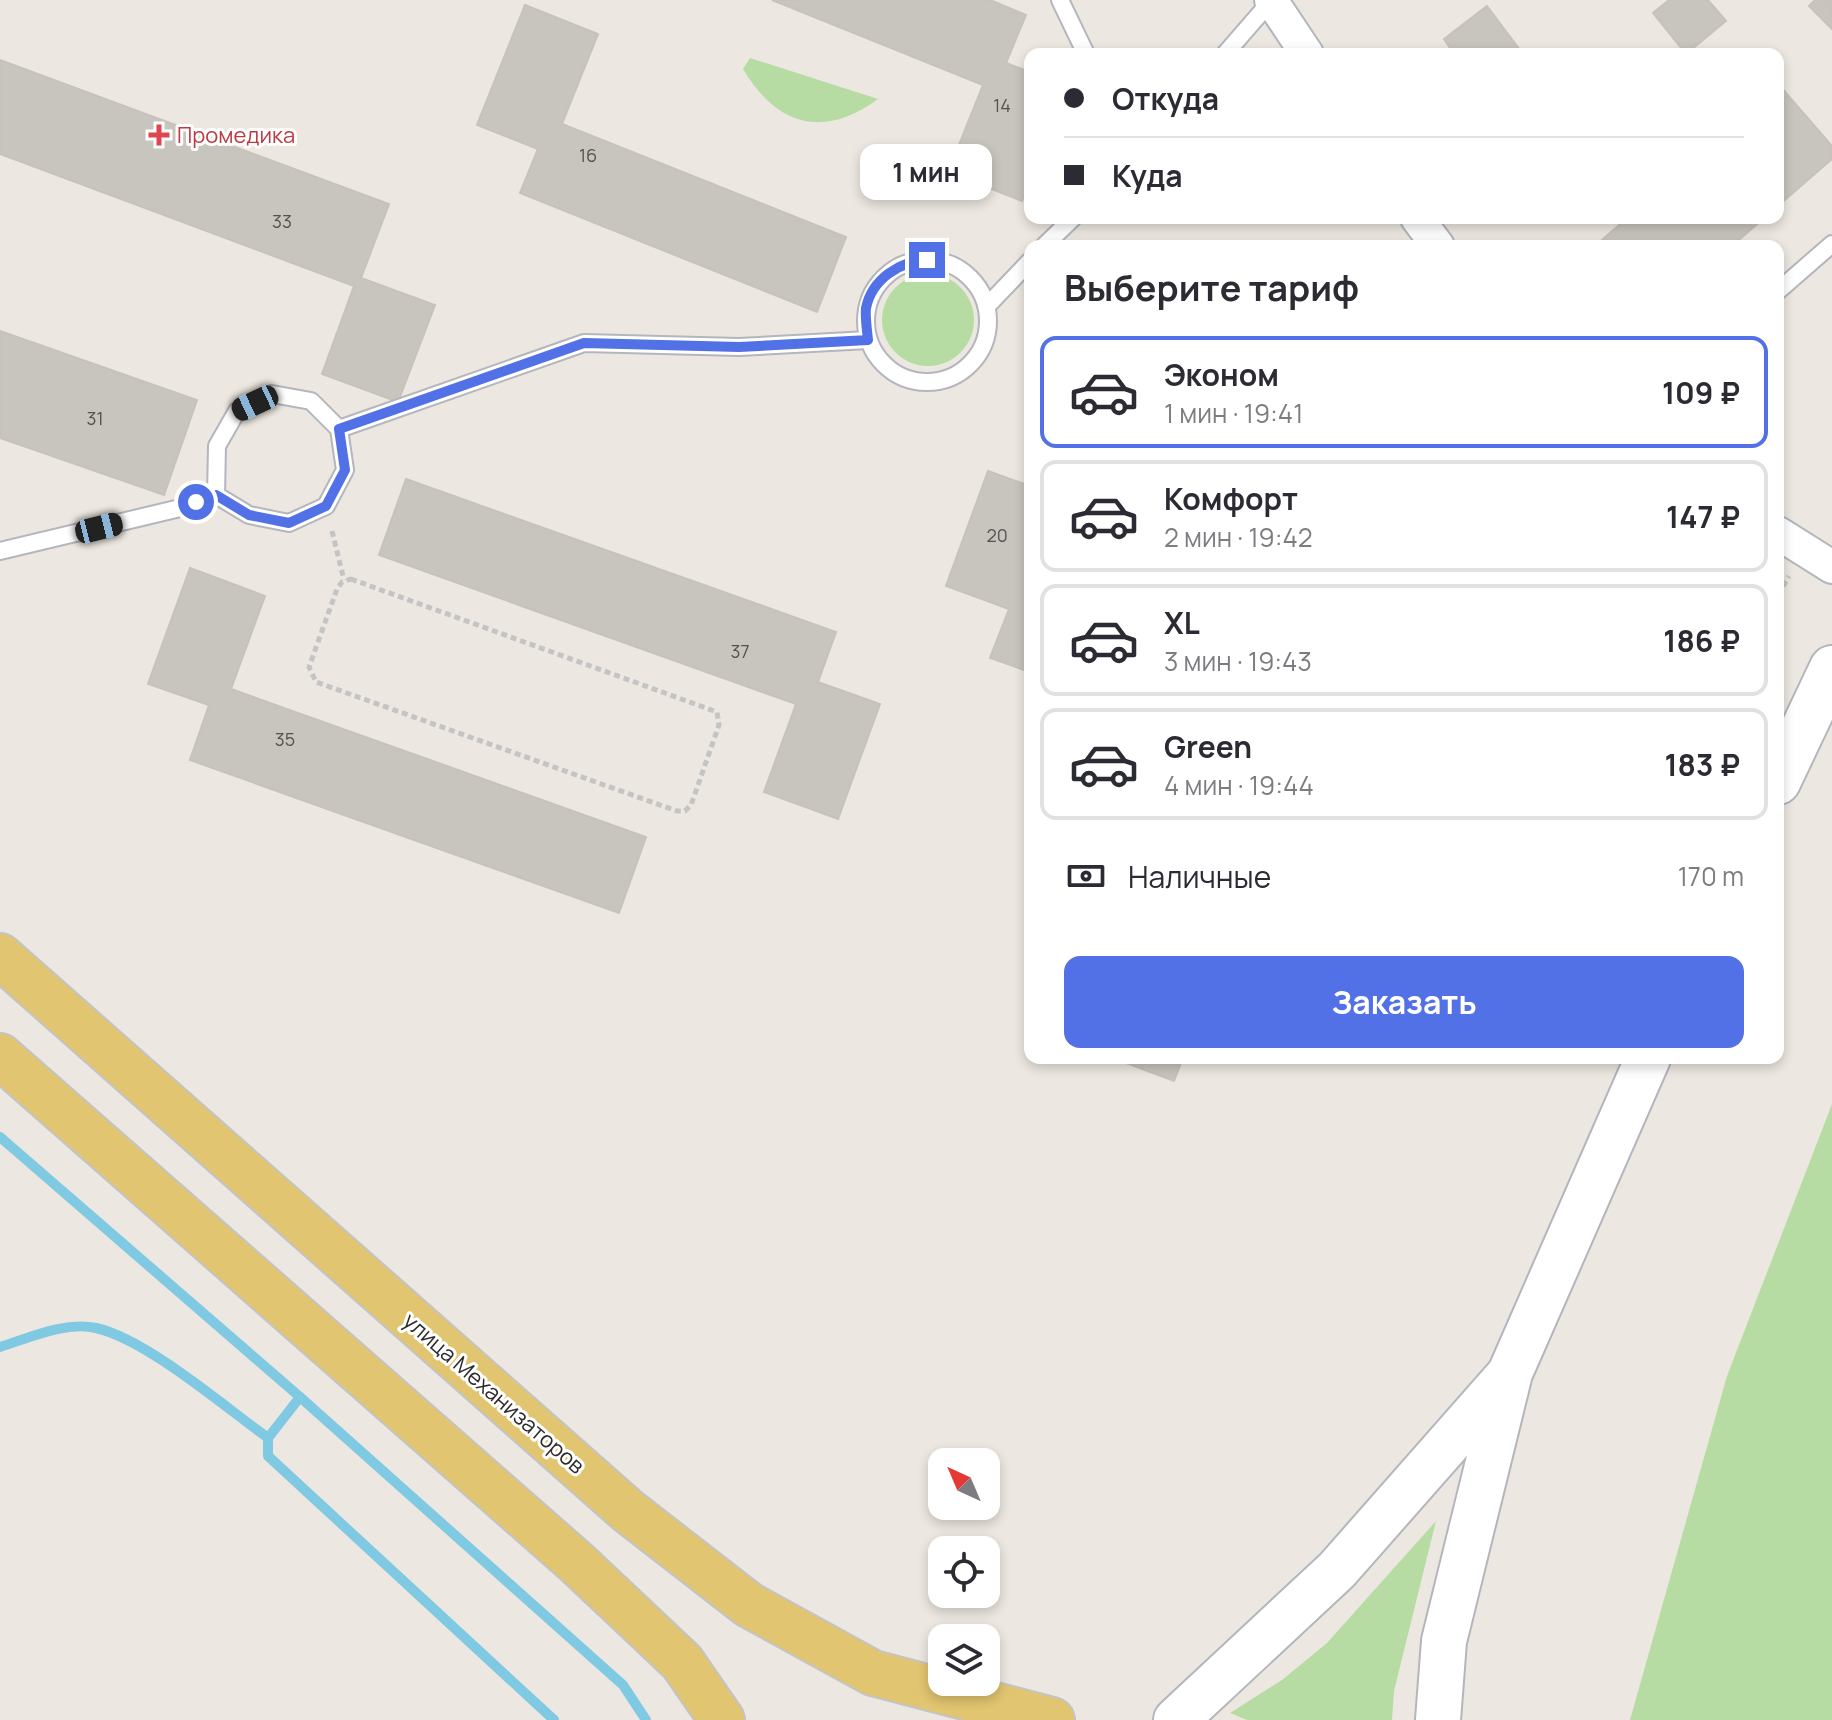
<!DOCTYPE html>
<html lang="ru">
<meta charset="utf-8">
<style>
body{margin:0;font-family:Manrope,sans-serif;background:#f2f2f3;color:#2b2b33;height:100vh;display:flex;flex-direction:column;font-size:30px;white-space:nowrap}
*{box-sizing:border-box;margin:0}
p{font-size:26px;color:#7c7c81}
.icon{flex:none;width:44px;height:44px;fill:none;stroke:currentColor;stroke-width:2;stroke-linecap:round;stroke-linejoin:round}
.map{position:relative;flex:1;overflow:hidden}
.sheet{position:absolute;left:1024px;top:240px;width:760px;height:824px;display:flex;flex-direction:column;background:#fff;border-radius:16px;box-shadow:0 4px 12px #0003}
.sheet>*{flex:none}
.banner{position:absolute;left:1024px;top:48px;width:760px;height:176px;border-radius:16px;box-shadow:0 4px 12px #0003;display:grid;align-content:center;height:176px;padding:0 40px;background:#fff}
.needle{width:52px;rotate:316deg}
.controls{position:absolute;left:928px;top:1448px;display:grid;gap:16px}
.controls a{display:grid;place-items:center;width:72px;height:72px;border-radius:16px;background:#fff;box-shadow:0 4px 12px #0003;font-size:40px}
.end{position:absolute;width:36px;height:36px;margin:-18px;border:10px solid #5371e6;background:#fff;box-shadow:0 0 0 4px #fff}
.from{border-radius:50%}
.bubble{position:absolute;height:56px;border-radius:16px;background:#fff;box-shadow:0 4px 12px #0003;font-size:26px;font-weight:700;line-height:56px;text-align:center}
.car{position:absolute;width:24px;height:48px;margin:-24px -12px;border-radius:10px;box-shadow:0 0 6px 2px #0007;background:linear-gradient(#222 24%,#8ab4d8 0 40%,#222 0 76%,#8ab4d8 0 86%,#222 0)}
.banner b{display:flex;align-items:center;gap:28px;height:76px;font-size:30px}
.banner b+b{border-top:2px solid #e1e1e2}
.banner i{width:20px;height:20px;background:#2b2b33}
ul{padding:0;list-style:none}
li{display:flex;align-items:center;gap:24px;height:112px;margin:0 16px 12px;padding:0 24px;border:4px solid #e1e1e2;border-radius:16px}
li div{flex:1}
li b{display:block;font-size:30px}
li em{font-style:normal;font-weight:700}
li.selected{border-color:#5371e6}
li>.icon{width:72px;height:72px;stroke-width:1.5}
h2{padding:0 40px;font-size:36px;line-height:96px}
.pay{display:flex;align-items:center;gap:20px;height:88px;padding:0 40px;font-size:30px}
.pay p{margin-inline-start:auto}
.action{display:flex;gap:16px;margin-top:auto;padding:16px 40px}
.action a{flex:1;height:92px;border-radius:16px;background:#5371e6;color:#fff;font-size:32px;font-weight:700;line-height:92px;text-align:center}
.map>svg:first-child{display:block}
</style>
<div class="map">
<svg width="1832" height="1720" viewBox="0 0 1832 1720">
<rect width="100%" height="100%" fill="#ece7e0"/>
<g fill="#b7dca3">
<path d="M750,58L878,99C823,139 777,126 743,69Z"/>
<circle cx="928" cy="320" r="46"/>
<polygon points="1832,1104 1832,1720 1630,1720 1727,1376"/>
<polygon points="1436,1521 1394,1691 1392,1720 1247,1720 1230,1713 1282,1680 1327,1643"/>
</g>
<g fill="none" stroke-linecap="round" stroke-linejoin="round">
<g stroke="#80c9e2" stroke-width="10">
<polyline points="0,1137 300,1397 268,1438 268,1456 554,1720"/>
<path d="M0,1347C29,1338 65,1321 96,1328C146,1339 225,1407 268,1438"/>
<polyline points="300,1397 623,1685 646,1720"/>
</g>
</g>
<g fill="#c8c5be" stroke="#c7c2ba" stroke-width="2">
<polygon points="772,0 990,0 1026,15 1006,63 1030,72 1030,181 1022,201 948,172 983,85"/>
<polygon points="1669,0 1708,0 1726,21 1686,54 1653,13"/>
<polygon points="1815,0 1832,0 1832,29 1809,6"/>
<polygon points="525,5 598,34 562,124 846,237 817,312 520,193 538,149 477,125"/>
<polygon points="1487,6 1523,54 1454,54 1444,39"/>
<polygon points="0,60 389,204 361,278 435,305 398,402 322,374 354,286 0,154"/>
<polygon points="1779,85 1832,146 1832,159 1778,206"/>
<polygon points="1627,218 1764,218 1732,246 1595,246"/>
<polygon points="0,331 197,400 164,495 0,438"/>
<polygon points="988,471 1030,486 1030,672 990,658 1009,609 946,586"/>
<polygon points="406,479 836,632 818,682 880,704 838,819 764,792 796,704 379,555"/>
<polygon points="190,568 265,596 231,689 646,837 619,913 190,760 209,705 148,684"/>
<polygon points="1113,1058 1183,1058 1174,1081"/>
</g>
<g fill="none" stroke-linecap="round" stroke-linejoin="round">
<defs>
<g id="lane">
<polyline points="1060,0 1086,54"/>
<polyline points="1225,54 1271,1"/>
<polyline points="1044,246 1073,218"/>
<circle cx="927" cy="321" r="61"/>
<polyline points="1778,291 1832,244"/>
<polyline points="988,305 1030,261"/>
<polygon points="272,394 311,401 339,429 345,470 326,506 289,523 249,515 216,495 217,446 237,411"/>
<polyline points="339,429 584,343 739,347 868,340"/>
<polyline points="0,551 176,509 216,495"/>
</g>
<g id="street">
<polyline points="1271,0 1307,54"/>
<polyline points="1417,218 1438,246"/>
<polyline points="1778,533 1832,567"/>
</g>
<g id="secondary">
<polyline points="1778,782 1832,668"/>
<polyline points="1176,1720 1337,1570 1506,1378"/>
<polyline points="1438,1720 1444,1641 1510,1373 1648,1058"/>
</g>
<g id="primary">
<polyline points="0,956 628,1511 749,1605 873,1673 1052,1720"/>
<polyline points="0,1056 577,1563 682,1662 722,1720"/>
</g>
</defs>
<use href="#lane" stroke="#b4b6be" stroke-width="20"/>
<use href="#street" stroke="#b4b6be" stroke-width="36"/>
<use href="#secondary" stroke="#b4b6be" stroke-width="48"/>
<use href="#primary" stroke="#c4c4c4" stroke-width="48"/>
<g stroke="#c4c4c4" stroke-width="5" stroke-dasharray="6 4" stroke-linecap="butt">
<polyline points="332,531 344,580"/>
<polygon points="351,579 717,712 719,725 691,805 685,811 677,811 316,682 309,667 337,589 342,582"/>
<polyline points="1778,595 1789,576"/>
</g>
<use href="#lane" stroke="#fff" stroke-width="16"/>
<use href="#street" stroke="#fff" stroke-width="32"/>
<use href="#secondary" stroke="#fff" stroke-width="44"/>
<use href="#primary" stroke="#e2c570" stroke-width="44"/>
</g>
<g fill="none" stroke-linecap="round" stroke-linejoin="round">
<path stroke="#5371e6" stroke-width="10" d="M196,502L216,495L249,515L289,523L326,506L345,470L339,429L584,343L739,347L868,340C867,330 865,317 866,308C872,279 900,261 927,260"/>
</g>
<path fill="#e0444e" stroke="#fff" stroke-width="3" d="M155 123h8v8h8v8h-8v8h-8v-8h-8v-8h8z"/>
<g text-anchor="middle" stroke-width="6" stroke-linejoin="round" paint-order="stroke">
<g font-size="18" fill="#535250">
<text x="1002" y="112">14</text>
<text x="588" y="162">16</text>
<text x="282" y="228">33</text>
<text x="95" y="425">31</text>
<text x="997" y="542">20</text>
<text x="740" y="658">37</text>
<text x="285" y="746">35</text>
</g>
<g font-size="22" fill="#be3a42" stroke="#fff" text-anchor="start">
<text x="177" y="143">Промедика</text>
</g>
<g font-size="22" fill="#2c2c2c" stroke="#fff">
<text transform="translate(494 1393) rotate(41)" y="8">улица Механизаторов</text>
</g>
</g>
</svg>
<div class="controls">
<a><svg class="needle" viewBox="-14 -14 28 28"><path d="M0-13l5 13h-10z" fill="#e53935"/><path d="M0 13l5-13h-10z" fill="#7c7c81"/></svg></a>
<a><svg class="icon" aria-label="locate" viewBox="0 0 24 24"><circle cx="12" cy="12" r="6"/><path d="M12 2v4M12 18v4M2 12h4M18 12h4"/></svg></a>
<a><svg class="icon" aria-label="layers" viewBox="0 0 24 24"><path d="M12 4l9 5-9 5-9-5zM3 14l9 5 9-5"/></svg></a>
</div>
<i class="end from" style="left:196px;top:502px"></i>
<i class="end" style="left:927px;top:260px"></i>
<div class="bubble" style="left:860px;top:144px;width:132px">1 мин</div>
<i class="car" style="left:255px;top:403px;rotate:245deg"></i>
<i class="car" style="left:99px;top:528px;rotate:76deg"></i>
<div class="banner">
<b><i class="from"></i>Откуда</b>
<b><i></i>Куда</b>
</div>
<section class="sheet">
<h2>Выберите тариф</h2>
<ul>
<li class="selected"><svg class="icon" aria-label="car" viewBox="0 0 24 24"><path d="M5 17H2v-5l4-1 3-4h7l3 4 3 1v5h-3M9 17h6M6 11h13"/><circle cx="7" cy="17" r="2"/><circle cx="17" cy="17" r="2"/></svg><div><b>Эконом</b><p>1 мин · 19:41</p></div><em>109 ₽</em></li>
<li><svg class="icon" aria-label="car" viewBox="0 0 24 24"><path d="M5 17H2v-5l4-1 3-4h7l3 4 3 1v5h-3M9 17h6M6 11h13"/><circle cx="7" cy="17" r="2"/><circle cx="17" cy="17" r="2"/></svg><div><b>Комфорт</b><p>2 мин · 19:42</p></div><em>147 ₽</em></li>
<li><svg class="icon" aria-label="car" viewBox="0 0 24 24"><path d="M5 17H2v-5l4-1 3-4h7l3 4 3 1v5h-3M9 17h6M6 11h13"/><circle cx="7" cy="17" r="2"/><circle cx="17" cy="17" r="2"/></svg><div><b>XL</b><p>3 мин · 19:43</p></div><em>186 ₽</em></li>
<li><svg class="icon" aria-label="car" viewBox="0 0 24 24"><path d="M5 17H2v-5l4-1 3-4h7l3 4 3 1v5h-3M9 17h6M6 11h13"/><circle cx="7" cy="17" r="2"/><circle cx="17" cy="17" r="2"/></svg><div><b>Green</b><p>4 мин · 19:44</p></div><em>183 ₽</em></li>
</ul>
<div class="pay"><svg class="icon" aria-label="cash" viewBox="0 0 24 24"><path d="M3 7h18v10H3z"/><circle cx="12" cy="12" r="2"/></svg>Наличные<p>170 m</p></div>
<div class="action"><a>Заказать</a></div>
</section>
</div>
